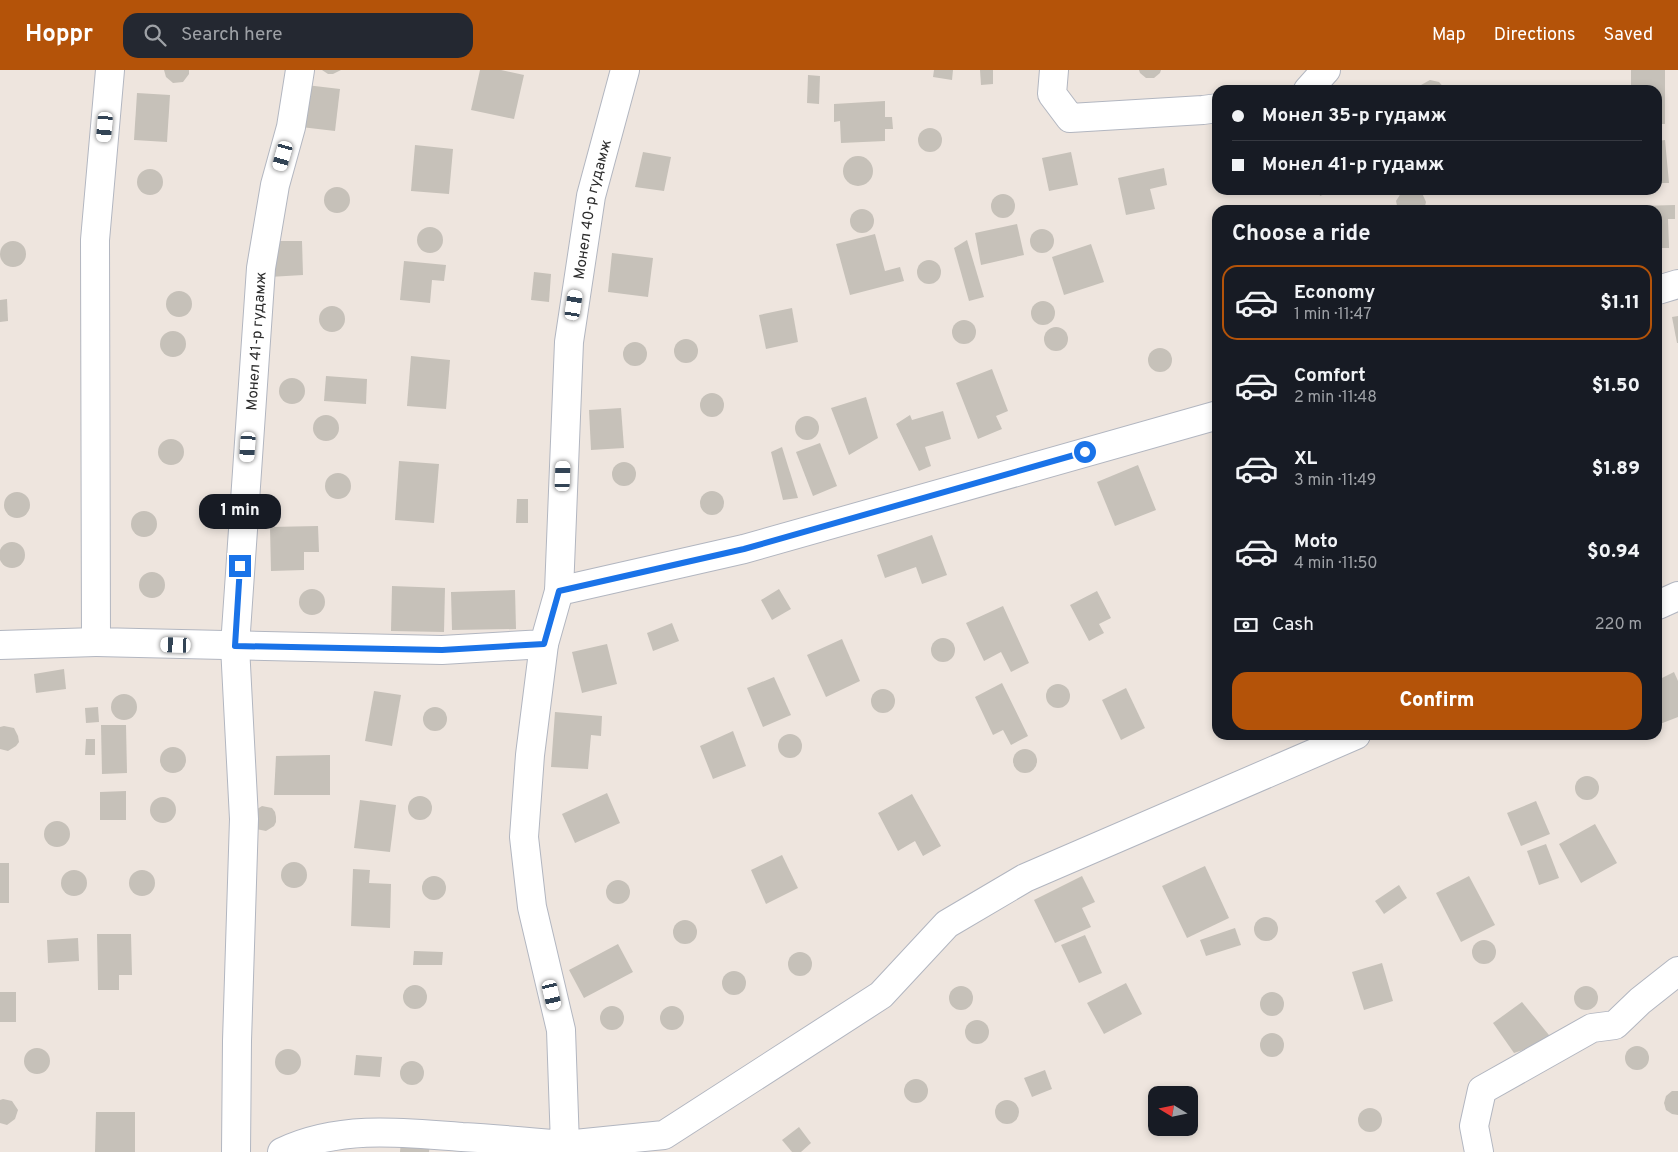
<!DOCTYPE html>
<meta charset="utf-8">
<style>
body{margin:0;font-family:Overpass,sans-serif;background:#242831;color:#f1f3f6;height:100vh;display:flex;flex-direction:column;font-size:19px;white-space:nowrap}
*{box-sizing:border-box;margin:0}
p{font-size:16px;color:#9ea1a6}
.icon{flex:none;width:28px;height:28px;fill:none;stroke:currentColor;stroke-width:2;stroke-linecap:round;stroke-linejoin:round}
.map{position:relative;flex:1;overflow:hidden}
.panel{position:absolute;left:1212px;top:135px;width:450px;height:535px;display:flex;flex-direction:column;background:#171b24;border-radius:15px;box-shadow:0 2px 8px #0003}
.panel>*{flex:none}
.banner{position:absolute;left:1212px;top:15px;width:450px;height:110px;border-radius:15px;box-shadow:0 2px 8px #0003;display:grid;align-content:center;height:110px;padding:0 20px;background:#171b24}
.needle{width:32px;rotate:280deg}
.fabs{position:absolute;left:1148px;top:1016px;display:grid;gap:10px}
.fabs a{display:grid;place-items:center;width:50px;height:50px;border-radius:10px;background:#171b24;box-shadow:0 2px 8px #0003;font-size:25px}
.end{position:absolute;width:22px;height:22px;margin:-11px;border:6px solid #1a73e8;background:#fff;box-shadow:0 0 0 2px #fff}
.from{border-radius:50%}
.bubble{position:absolute;height:35px;border-radius:15px;background:#171b24;box-shadow:0 2px 8px #0003;font-size:16px;font-weight:800;line-height:35px;text-align:center}
.car{position:absolute;width:15px;height:30px;margin:-15px -8px;border-radius:6px;box-shadow:0 0 4px 1px #0007;background:linear-gradient(#fff 24%,#345 0 40%,#fff 0 76%,#345 0 86%,#fff 0)}
.banner b{display:flex;align-items:center;gap:18px;height:48px;font-size:19px}
.banner b+b{border-top:1px solid #363941}
.banner i{width:12px;height:12px;background:#f1f3f6}
ul{padding:0;list-style:none}
li{display:flex;align-items:center;gap:15px;height:75px;margin:0 10px 8px;padding:0 10px;border:2px solid transparent;border-radius:15px}
li div{flex:1}
li b{display:block;font-size:19px}
li em{font-style:normal;font-weight:800}
li.current{border-color:#b45309}
li>.icon{width:45px;height:45px;stroke-width:1.5}
h2{padding:0 20px;font-size:22px;line-height:60px}
.pay{display:flex;align-items:center;gap:12px;height:55px;padding:0 20px;font-size:19px}
.pay p{margin-inline-start:auto}
.button{display:flex;gap:10px;margin-top:auto;padding:10px 20px}
.button a{flex:1;height:58px;border-radius:15px;background:#b45309;color:#fff;font-size:20px;font-weight:800;line-height:58px;text-align:center}
header{display:flex;align-items:center;gap:30px;box-sizing:border-box;height:70px;padding:0 25px;background:#b45309;color:#fff}
header strong{font-size:24px}
nav{display:flex;gap:28px;margin-inline-start:auto;font-size:18px}
.search{width:350px;height:45px;background:#242831;display:flex;align-items:center;gap:12px;box-sizing:border-box;padding:0 18px;border-radius:15px;color:#9ea1a6;font-size:19px}
.map>svg:first-child{display:block}
</style>
<header>
<strong>Hoppr</strong>
<div class="search"><svg class="icon" aria-label="search" viewBox="0 0 24 24"><circle cx="10" cy="10" r="6"/><path d="M15 15l6 6"/></svg>Search here</div>
<nav><a>Map</a><a>Directions</a><a>Saved</a></nav>
</header>
<div class="map">
<svg width="1678" height="1082" viewBox="0 0 1678 1082">
<rect width="100%" height="100%" fill="#eee5de"/>
<g fill="#c6c1b9">
<polygon points="164,0 189,0 189,4 183,12 173,13 166,7"/>
<polygon points="322,0 341,0 333,4 328,4"/>
<polygon points="480,0 501,0 524,5 514,49 471,40"/>
<polygon points="934,0 953,0 952,10 933,7"/>
<polygon points="980,0 993,0 993,14 981,15"/>
<polygon points="1139,0 1161,0 1160,3 1154,8 1146,8 1140,3"/>
<polygon points="1631,0 1665,0 1665,54 1658,54 1658,20 1631,20"/>
<polygon points="808,5 820,6 819,34 807,33"/>
<polygon points="1430,10 1439,12 1446,20 1417,20 1421,15"/>
<polygon points="306,15 340,19 335,61 301,57"/>
<polygon points="137,23 170,25 167,72 134,70"/>
<polygon points="885,31 885,47 892,47 893,59 885,59 885,71 841,73 840,51 834,52 834,34"/>
<circle cx="930" cy="70" r="12"/>
<polygon points="1665,70 1669,113 1658,113 1658,71"/>
<polygon points="415,75 453,79 449,124 411,121"/>
<polygon points="643,82 671,87 664,121 635,117"/>
<polygon points="1071,82 1078,115 1049,121 1042,88"/>
<circle cx="858" cy="101" r="15"/>
<polygon points="1164,98 1167,115 1150,119 1155,139 1126,145 1118,108"/>
<circle cx="150" cy="112" r="13"/>
<circle cx="337" cy="130" r="13"/>
<polygon points="1318,120 1335,120 1320,126"/>
<polygon points="1403,120 1419,120 1422,123 1426,132 1424,140 1398,140 1396,131"/>
<circle cx="1003" cy="136" r="12"/>
<polygon points="1675,135 1675,149 1668,149 1669,178 1658,178 1658,140 1637,140 1637,136"/>
<circle cx="862" cy="151" r="12"/>
<polygon points="1017,154 1024,185 981,195 975,163"/>
<circle cx="430" cy="170" r="13"/>
<circle cx="1042" cy="171" r="12"/>
<polygon points="875,164 885,201 900,197 904,211 850,225 836,174"/>
<polygon points="967,170 984,227 969,231 954,178"/>
<polygon points="269,171 302,171 303,205 269,207"/>
<circle cx="13" cy="184" r="13"/>
<polygon points="1091,174 1104,212 1064,225 1052,187"/>
<polygon points="612,183 653,188 648,227 608,222"/>
<circle cx="929" cy="202" r="12"/>
<polygon points="404,191 446,195 444,211 432,210 430,233 400,230"/>
<polygon points="534,202 551,204 549,232 531,230"/>
<circle cx="179" cy="234" r="13"/>
<polygon points="7,229 8,251 0,252 0,230"/>
<circle cx="1043" cy="243" r="12"/>
<circle cx="332" cy="249" r="13"/>
<polygon points="792,238 798,272 766,279 759,245"/>
<polygon points="1678,246 1678,273 1677,273 1672,247"/>
<circle cx="964" cy="262" r="12"/>
<circle cx="1056" cy="269" r="12"/>
<circle cx="173" cy="274" r="13"/>
<circle cx="686" cy="281" r="12"/>
<circle cx="635" cy="284" r="12"/>
<circle cx="1160" cy="290" r="12"/>
<polygon points="411,286 450,290 446,339 407,336"/>
<polygon points="992,299 1008,341 996,346 1002,359 978,369 956,313"/>
<polygon points="326,306 367,309 366,334 324,331"/>
<circle cx="292" cy="321" r="13"/>
<circle cx="712" cy="335" r="12"/>
<polygon points="866,327 878,368 849,385 831,338"/>
<polygon points="621,338 624,378 591,380 589,340"/>
<polygon points="943,341 951,369 925,377 931,396 919,401 896,354 910,345 912,350"/>
<circle cx="326" cy="358" r="13"/>
<circle cx="807" cy="358" r="12"/>
<circle cx="171" cy="382" r="13"/>
<polygon points="820,373 837,416 813,426 796,382"/>
<polygon points="782,377 798,428 783,430 771,382"/>
<polygon points="399,391 439,394 434,453 395,450"/>
<circle cx="624" cy="404" r="12"/>
<polygon points="1138,395 1156,440 1115,456 1097,412"/>
<circle cx="338" cy="416" r="13"/>
<circle cx="712" cy="433" r="12"/>
<circle cx="17" cy="435" r="13"/>
<polygon points="517,429 528,429 528,453 516,453"/>
<circle cx="144" cy="454" r="13"/>
<polygon points="318,456 319,482 304,482 304,500 271,501 270,457"/>
<polygon points="932,465 947,505 922,514 916,497 885,508 877,485"/>
<circle cx="12" cy="485" r="13"/>
<circle cx="152" cy="515" r="13"/>
<polygon points="392,516 445,518 444,562 391,561"/>
<polygon points="779,519 791,539 772,550 761,530"/>
<circle cx="312" cy="532" r="13"/>
<polygon points="515,520 516,559 452,560 451,522"/>
<polygon points="1097,521 1111,548 1099,554 1104,563 1089,571 1070,535"/>
<polygon points="1003,536 1029,593 1011,602 1001,582 984,591 966,553"/>
<polygon points="672,553 679,571 653,581 647,563"/>
<circle cx="943" cy="580" r="12"/>
<polygon points="842,569 860,611 826,627 807,585"/>
<polygon points="607,574 617,614 582,623 572,582"/>
<polygon points="64,599 66,619 36,623 34,604"/>
<polygon points="1674,602 1678,611 1678,647 1660,654 1658,648 1658,610"/>
<polygon points="774,607 791,645 763,657 747,618"/>
<polygon points="1002,613 1028,666 1011,675 1003,660 993,665 975,627"/>
<circle cx="1058" cy="626" r="12"/>
<polygon points="1126,618 1145,658 1121,670 1102,630"/>
<circle cx="883" cy="631" r="12"/>
<polygon points="374,621 401,625 392,676 365,671"/>
<circle cx="124" cy="637" r="13"/>
<polygon points="98,637 99,652 86,653 85,638"/>
<circle cx="435" cy="649" r="12"/>
<polygon points="555,642 602,646 601,666 591,665 588,699 551,697"/>
<polygon points="101,655 126,655 127,703 102,704"/>
<polygon points="4,656 14,658 18,666 19,672 16,676 8,681 0,679 0,657"/>
<polygon points="733,661 746,696 713,709 700,676"/>
<circle cx="790" cy="676" r="12"/>
<polygon points="86,669 95,669 95,685 85,685"/>
<circle cx="173" cy="690" r="13"/>
<circle cx="1025" cy="691" r="12"/>
<polygon points="330,685 330,725 274,725 276,686"/>
<circle cx="1587" cy="718" r="12"/>
<polygon points="126,721 126,750 100,750 100,722"/>
<polygon points="607,723 620,753 575,773 562,744"/>
<polygon points="912,724 941,776 923,786 915,771 898,781 878,743"/>
<circle cx="420" cy="738" r="12"/>
<circle cx="163" cy="740" r="13"/>
<polygon points="360,730 396,735 390,782 354,778"/>
<polygon points="1536,731 1550,764 1521,776 1507,743"/>
<polygon points="262,736 272,738 275,742 276,747 276,752 274,756 266,761 256,759 254,741"/>
<circle cx="57" cy="764" r="13"/>
<polygon points="1595,754 1617,793 1581,813 1559,774"/>
<polygon points="1546,774 1559,808 1539,815 1527,781"/>
<polygon points="782,785 798,818 766,834 751,800"/>
<circle cx="294" cy="805" r="13"/>
<rect x="0" y="793" width="9" height="40"/>
<polygon points="1205,796 1229,848 1187,868 1162,816"/>
<polygon points="353,799 370,800 369,813 391,814 390,858 351,856"/>
<circle cx="74" cy="813" r="13"/>
<circle cx="142" cy="813" r="13"/>
<polygon points="1082,806 1095,832 1082,838 1091,857 1055,873 1034,830"/>
<polygon points="1469,806 1495,855 1461,872 1436,823"/>
<circle cx="434" cy="818" r="12"/>
<circle cx="618" cy="822" r="12"/>
<polygon points="1399,815 1407,828 1384,844 1375,831"/>
<circle cx="1266" cy="859" r="12"/>
<circle cx="685" cy="862" r="12"/>
<polygon points="1235,858 1241,875 1206,886 1200,870"/>
<polygon points="97,864 131,864 132,905 119,905 119,920 98,920"/>
<polygon points="1085,865 1102,903 1079,913 1061,875"/>
<polygon points="78,868 79,891 48,893 47,870"/>
<circle cx="1484" cy="882" r="12"/>
<polygon points="618,874 633,902 584,928 569,900"/>
<polygon points="414,881 443,882 442,895 413,895"/>
<circle cx="800" cy="894" r="12"/>
<polygon points="1382,893 1393,931 1364,940 1352,902"/>
<circle cx="734" cy="913" r="12"/>
<polygon points="1126,913 1142,944 1104,964 1087,933"/>
<circle cx="415" cy="927" r="12"/>
<circle cx="1586" cy="928" r="12"/>
<circle cx="961" cy="928" r="12"/>
<rect x="0" y="922" width="16" height="30"/>
<circle cx="1272" cy="934" r="12"/>
<polygon points="1522,932 1553,970 1514,983 1493,953"/>
<circle cx="672" cy="948" r="12"/>
<circle cx="612" cy="948" r="12"/>
<circle cx="977" cy="962" r="12"/>
<circle cx="1272" cy="975" r="12"/>
<circle cx="1637" cy="988" r="12"/>
<circle cx="37" cy="991" r="13"/>
<circle cx="288" cy="992" r="13"/>
<polygon points="356,985 382,987 380,1007 354,1005"/>
<circle cx="412" cy="1003" r="12"/>
<polygon points="1045,1000 1052,1019 1032,1027 1024,1008"/>
<circle cx="916" cy="1021" r="12"/>
<polygon points="1672,1021 1678,1021 1678,1045 1672,1044 1666,1040 1664,1033 1666,1026"/>
<polygon points="3,1029 12,1031 18,1040 15,1049 7,1055 0,1053 0,1030"/>
<circle cx="1007" cy="1042" r="12"/>
<circle cx="1370" cy="1050" r="12"/>
<polygon points="96,1042 135,1042 135,1082 95,1082"/>
<polygon points="799,1057 811,1073 801,1082 792,1082 782,1070"/>
<polygon points="401,1071 430,1074 429,1082 400,1082"/>
</g>
<g fill="none" stroke-linecap="round" stroke-linejoin="round">
<defs>
<g id="minor">
<polyline points="110,0 95,170 96,572 442,580 544,574 559,521 744,479 1218,345"/>
<polyline points="1054,0 1052,24 1070,48 1203,40 1218,38"/>
<polyline points="1308,20 1326,0"/>
<polyline points="1658,220 1678,214"/>
<path id="s1" d="M559,521L569,272L591,126L625,0"/>
<polyline points="1658,535 1678,526"/>
<polyline points="0,575 96,572"/>
<path id="s2" d="M236,1082L237,971L244,749L235,576L261,198L275,115L291,57L300,0"/>
<path d="M282,1082C338,1055 402,1062 462,1067C497,1069 531,1072 565,1075L561,960L532,837L524,767L530,685L544,574"/>
<polyline points="564,1082 565,1075 664,1065 881,925 947,854 1025,808 1356,665"/>
<polyline points="1479,1082 1474,1056 1482,1020 1592,958 1615,955 1640,931 1678,901"/>
</g>
</defs>
<use href="#minor" stroke="#b2b6c0" stroke-width="30"/>
<use href="#minor" stroke="#fff" stroke-width="28"/>
</g>
<g fill="none" stroke-linecap="round" stroke-linejoin="round">
<polyline stroke="#1a73e8" stroke-width="6" points="240,496 235,576 442,580 544,574 559,521 744,479 1085,382"/>
</g>
<g text-anchor="middle" stroke-width="5" stroke-linejoin="round" paint-order="stroke">
<g font-size="15" fill="#2c2c2c" stroke="#fff">
<text dy="5" stroke="none"><textPath href="#s1" startOffset="384">Монел 40-р гудамж</textPath></text>
<text dy="5" stroke="none"><textPath href="#s2" startOffset="812">Монел 41-р гудамж</textPath></text>
</g>
</g>
</svg>
<div class="fabs">
<a><svg class="needle" viewBox="-14 -14 28 28"><path d="M0-13l5 13h-10z" fill="#e53935"/><path d="M0 13l5-13h-10z" fill="#9ea1a6"/></svg></a>
</div>
<i class="end from" style="left:1085px;top:382px"></i>
<i class="end" style="left:240px;top:496px"></i>
<div class="bubble" style="left:199px;top:424px;width:82px">1 min</div>
<i class="car" style="left:105px;top:57px;rotate:185deg"></i>
<i class="car" style="left:283px;top:86px;rotate:196deg"></i>
<i class="car" style="left:574px;top:235px;rotate:9deg"></i>
<i class="car" style="left:248px;top:377px;rotate:184deg"></i>
<i class="car" style="left:563px;top:406px;rotate:2deg"></i>
<i class="car" style="left:176px;top:575px;rotate:272deg"></i>
<i class="car" style="left:552px;top:925px;rotate:167deg"></i>
<div class="banner">
<b><i class="from"></i>Монел 35-р гудамж</b>
<b><i></i>Монел 41-р гудамж</b>
</div>
<section class="panel">
<h2>Choose a ride</h2>
<ul>
<li class="current"><svg class="icon" aria-label="car" viewBox="0 0 24 24"><path d="M5 17H2v-5l4-1 3-4h7l3 4 3 1v5h-3M9 17h6M6 11h13"/><circle cx="7" cy="17" r="2"/><circle cx="17" cy="17" r="2"/></svg><div><b>Economy</b><p>1 min · 11:47</p></div><em>$1.11</em></li>
<li><svg class="icon" aria-label="car" viewBox="0 0 24 24"><path d="M5 17H2v-5l4-1 3-4h7l3 4 3 1v5h-3M9 17h6M6 11h13"/><circle cx="7" cy="17" r="2"/><circle cx="17" cy="17" r="2"/></svg><div><b>Comfort</b><p>2 min · 11:48</p></div><em>$1.50</em></li>
<li><svg class="icon" aria-label="car" viewBox="0 0 24 24"><path d="M5 17H2v-5l4-1 3-4h7l3 4 3 1v5h-3M9 17h6M6 11h13"/><circle cx="7" cy="17" r="2"/><circle cx="17" cy="17" r="2"/></svg><div><b>XL</b><p>3 min · 11:49</p></div><em>$1.89</em></li>
<li><svg class="icon" aria-label="car" viewBox="0 0 24 24"><path d="M5 17H2v-5l4-1 3-4h7l3 4 3 1v5h-3M9 17h6M6 11h13"/><circle cx="7" cy="17" r="2"/><circle cx="17" cy="17" r="2"/></svg><div><b>Moto</b><p>4 min · 11:50</p></div><em>$0.94</em></li>
</ul>
<div class="pay"><svg class="icon" aria-label="cash" viewBox="0 0 24 24"><path d="M3 7h18v10H3z"/><circle cx="12" cy="12" r="2"/></svg>Cash<p>220 m</p></div>
<div class="button"><a>Confirm</a></div>
</section>
</div>
